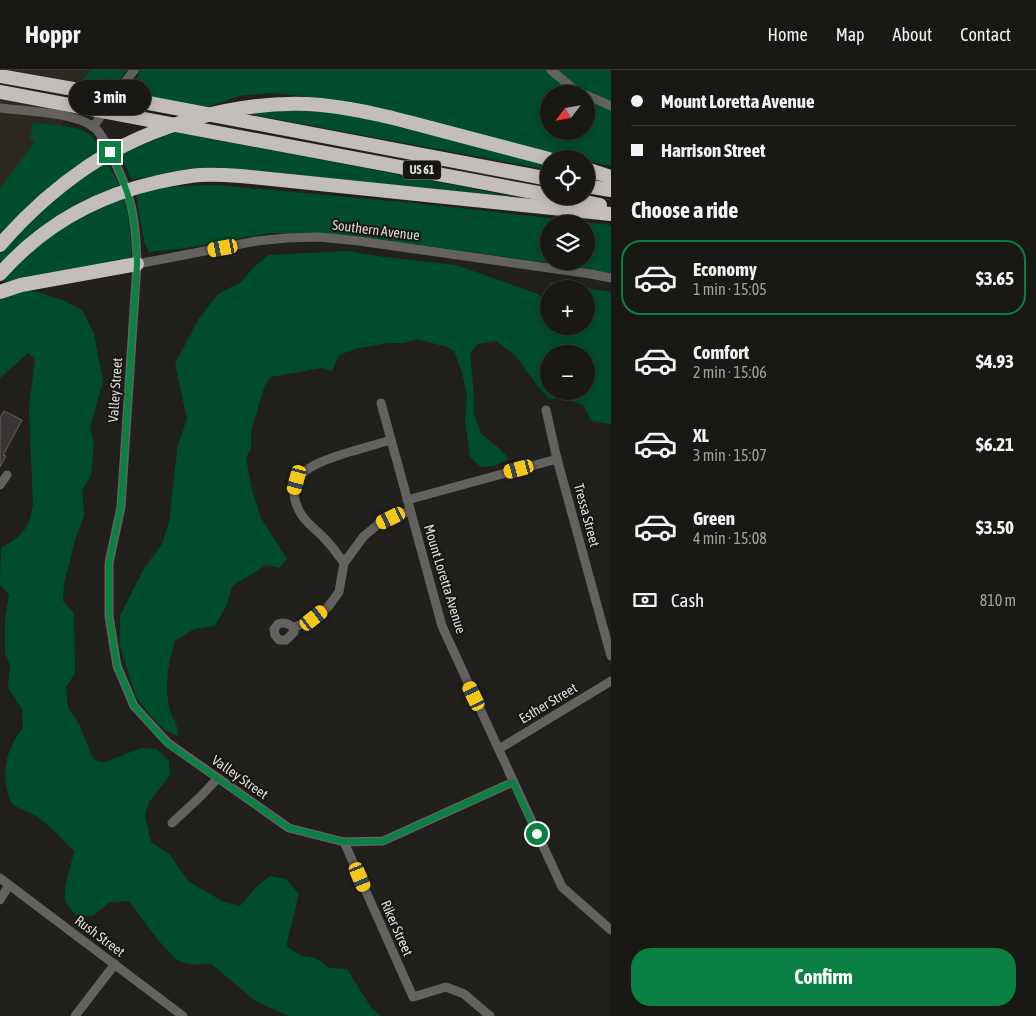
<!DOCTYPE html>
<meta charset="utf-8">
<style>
body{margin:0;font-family:"Asap Condensed",sans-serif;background:#272522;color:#f1f3f6;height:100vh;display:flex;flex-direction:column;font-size:19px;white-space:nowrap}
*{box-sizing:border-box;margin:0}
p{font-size:16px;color:#9fa0a0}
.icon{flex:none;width:28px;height:28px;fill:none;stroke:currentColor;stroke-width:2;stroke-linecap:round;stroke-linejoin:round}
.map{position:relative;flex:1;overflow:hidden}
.side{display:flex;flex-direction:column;background:#1a1815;width:425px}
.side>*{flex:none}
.guide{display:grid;align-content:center;height:110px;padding:0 20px;background:#1a1815}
.needle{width:32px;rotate:239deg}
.fabs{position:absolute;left:540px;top:15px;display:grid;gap:10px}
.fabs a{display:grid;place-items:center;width:55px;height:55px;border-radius:50%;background:#1a1815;box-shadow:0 2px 12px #0003,0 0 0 1px #383734;font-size:25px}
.end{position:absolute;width:22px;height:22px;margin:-11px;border:6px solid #0b8043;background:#fff;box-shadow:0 0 0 2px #fff}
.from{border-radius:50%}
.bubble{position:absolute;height:35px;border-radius:18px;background:#1a1815;box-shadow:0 2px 12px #0003,0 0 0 1px #383734;font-size:16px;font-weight:700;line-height:35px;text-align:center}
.car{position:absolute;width:15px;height:30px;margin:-15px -8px;border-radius:6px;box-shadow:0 0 4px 1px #0007;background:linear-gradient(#f5c518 24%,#345 0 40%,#f5c518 0 76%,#345 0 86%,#f5c518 0)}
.guide b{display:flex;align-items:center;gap:18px;height:48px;font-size:19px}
.guide b+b{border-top:1px solid #383734}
.guide i{width:12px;height:12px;background:#f1f3f6}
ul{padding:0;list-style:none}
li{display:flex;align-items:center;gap:15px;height:75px;margin:0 10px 8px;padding:0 10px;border:2px solid transparent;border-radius:20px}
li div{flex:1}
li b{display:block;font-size:19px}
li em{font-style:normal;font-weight:700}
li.active{border-color:#0b8043}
li>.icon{width:45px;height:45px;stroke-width:1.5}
h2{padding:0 20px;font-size:22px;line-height:60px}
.pay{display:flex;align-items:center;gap:12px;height:55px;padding:0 20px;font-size:19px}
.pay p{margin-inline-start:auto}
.primary-button{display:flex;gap:10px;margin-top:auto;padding:10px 20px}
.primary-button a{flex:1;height:58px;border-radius:20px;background:#0b8043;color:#fff;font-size:20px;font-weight:700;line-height:58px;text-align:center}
header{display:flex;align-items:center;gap:30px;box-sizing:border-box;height:70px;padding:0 25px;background:#1a1815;border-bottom:1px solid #383734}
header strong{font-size:24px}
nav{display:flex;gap:28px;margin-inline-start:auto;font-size:18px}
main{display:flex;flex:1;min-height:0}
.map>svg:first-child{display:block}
</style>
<header>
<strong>Hoppr</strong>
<nav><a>Home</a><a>Map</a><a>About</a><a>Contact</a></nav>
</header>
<main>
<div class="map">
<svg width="611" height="946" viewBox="0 0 611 946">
<rect width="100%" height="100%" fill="#22201c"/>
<g fill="#2d2820">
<polygon points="12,0 91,0 79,13"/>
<polygon points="0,29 70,42 0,153"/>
</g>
<g fill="#004d2d" fill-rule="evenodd">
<polygon points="91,0 127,0 112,20 79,13"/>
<path d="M132,0H611V96L586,91V89H578L484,67L361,36L314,27L270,23L239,26L207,37L126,23L139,5ZM549,24H586V61H549Z"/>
<polygon points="270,41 304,41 352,45 394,54 549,96 549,100 250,44"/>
<path d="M33,53C47,54 78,56 89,64C95,68 98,75 101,81L0,166V118L35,72L30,68Z"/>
<polygon points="175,62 511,126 218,97 188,99 132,110 120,84"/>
<polygon points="107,91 119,115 76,134 45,155 2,195 0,193 0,184 24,156 70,115"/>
<path d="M215,115L413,133L611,155V204L571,196L349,165L270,163L186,178L149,182L144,171L136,124L164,117ZM549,154H586V191H549Z"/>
<path d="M124,128C130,148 131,168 131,189L67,202L6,212L5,210C26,173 86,144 124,128Z"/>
<path d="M347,181L384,187L456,195L538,224L543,230L550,212L611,222V354L592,351L584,336L565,328L549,329L539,318L515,285L496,271L478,274L470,283L474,325V344L481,364L500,379L509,389L494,396L481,397L470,387L465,350L467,326L462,302L454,281L447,277L417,269L404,273H388L355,279L339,285L332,301L322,298L270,307L264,318L251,361V379L246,388L252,420L261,448L287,489L279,498L266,495L232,516L227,534L215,556L194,559L175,571C168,594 164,617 170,641C173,650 179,657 178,666L165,660L150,645L136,627L120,576V546L143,500L162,474L169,452L178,374L187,349L175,294L198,250L218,224L241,212L253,198L268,185ZM549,219H586V256H549ZM549,284H586V321H549Z"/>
<path d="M25,220L44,224L65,231L83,241L94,264L103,311L90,358L94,375L91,405L82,421L84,445L76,467L64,513L63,531L74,544L75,603L66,617L68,638L79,654L93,689L103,693L141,678L157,679L169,691L170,705L149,732L145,745L151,772L170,785L188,811L222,831L240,836L257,816L270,806L286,809L299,824L286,876L302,886L316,888L329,898L347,899L372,939L381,946H289L257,932L211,894C201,894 189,896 180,891C167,885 139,844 129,831L110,832L93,846L76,845C73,841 68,837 66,832C61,821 72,795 74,781C62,769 51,757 38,747C30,741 18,740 11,732C0,709 5,678 23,658L22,639L8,618L10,595L5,583V550L9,525L0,515L1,478C23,465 29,460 33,434L29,339L35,288L28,283L0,308V230Z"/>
</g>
<polygon fill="#393534" stroke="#676161" points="4,341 22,350 3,385 6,386 0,397 0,348"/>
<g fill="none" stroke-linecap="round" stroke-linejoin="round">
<g stroke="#646161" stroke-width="9">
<polyline points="551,0 576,21 582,24"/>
<polyline points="586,25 611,36"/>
<path d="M0,38C25,41 73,42 94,57C102,64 106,74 110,83C132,124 136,148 137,194L121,437L109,493V546L117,596L134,636L168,673L289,758L344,772L383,771L513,712"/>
<polyline points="93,57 134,0"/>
<polyline points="137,194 257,171 286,168 319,167 359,171 591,204 611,208"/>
<polyline points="381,333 442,556 562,817 611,860"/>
<polyline points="546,340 557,389 611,586"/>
<polyline points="0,415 7,405"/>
<polyline points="407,430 557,389"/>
<path d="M344,493C338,485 332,476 325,469C317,460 307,454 301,444C278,404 316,393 346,383C361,379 376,374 391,370"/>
<path d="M293,558L294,562L286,570H279L275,565L274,559L278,554C284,552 289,553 293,558L314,548L328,537L339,522L344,493L364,466L381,452L410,441"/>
<polyline points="499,679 611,611"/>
<polyline points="172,753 200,727 218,708"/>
<polyline points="344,772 413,927 446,917 464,924 490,946"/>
<polyline points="0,808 183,946"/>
<polyline points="0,830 9,815"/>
<polyline points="75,946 115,894"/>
</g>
<g stroke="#c3bdbc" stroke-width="14">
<polyline points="0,6 96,23 549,109"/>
<polyline points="0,22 549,125"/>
<polyline points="586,99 611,107"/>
<polyline points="586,116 611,120"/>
<polyline points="557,126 600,135"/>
<path d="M0,175C24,147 56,118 87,97C151,54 244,28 321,35C360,39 398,49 435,59C473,69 511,79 549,89"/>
<path d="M0,204C42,156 96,126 158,112C172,109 186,106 200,105C214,104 228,105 241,106L611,144"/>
<polyline points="0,222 21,215 137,194"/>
</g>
</g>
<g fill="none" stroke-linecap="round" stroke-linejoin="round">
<path stroke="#0b8043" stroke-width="6" d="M110,82C131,124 136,147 137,194L121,436L109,493V546L117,596L134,636L168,674L289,758L344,772L383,771L513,712L537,764"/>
</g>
<g text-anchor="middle" stroke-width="4" stroke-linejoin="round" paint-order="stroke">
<rect fill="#181613" stroke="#a3a19f" stroke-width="1" x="403" y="90.5" width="38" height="19" rx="4"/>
<g font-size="12" font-weight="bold" fill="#dfdddb">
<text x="422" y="104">US 61</text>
</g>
<g font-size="14" fill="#dfdddb" stroke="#181613">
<text transform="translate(376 160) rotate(7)" y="5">Southern Avenue</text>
<text transform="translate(115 320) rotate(-86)" y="5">Valley Street</text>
<text transform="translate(587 445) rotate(75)" y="5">Tressa Street</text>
<text transform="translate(445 509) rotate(73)" y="5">Mount Loretta Avenue</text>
<text transform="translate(548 633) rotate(-31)" y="5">Esther Street</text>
<text transform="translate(240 707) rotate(35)" y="5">Valley Street</text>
<text transform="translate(397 858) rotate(66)" y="5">Riker Street</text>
<text transform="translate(100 866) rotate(37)" y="5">Rush Street</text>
</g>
</g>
</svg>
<div class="fabs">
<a><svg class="needle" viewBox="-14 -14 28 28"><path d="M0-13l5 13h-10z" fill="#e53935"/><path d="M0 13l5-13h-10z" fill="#9fa0a0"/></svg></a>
<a><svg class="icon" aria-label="locate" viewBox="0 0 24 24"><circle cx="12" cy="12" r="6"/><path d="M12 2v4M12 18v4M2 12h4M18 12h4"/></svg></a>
<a><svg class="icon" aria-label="layers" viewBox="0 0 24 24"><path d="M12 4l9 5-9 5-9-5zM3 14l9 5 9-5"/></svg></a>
<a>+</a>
<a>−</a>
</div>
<i class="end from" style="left:537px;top:764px"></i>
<i class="end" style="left:110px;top:82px"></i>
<div class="bubble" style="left:69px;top:10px;width:82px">3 min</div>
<i class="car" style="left:223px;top:178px;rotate:259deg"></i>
<i class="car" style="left:519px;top:399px;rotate:255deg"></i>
<i class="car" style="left:297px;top:410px;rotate:195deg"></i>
<i class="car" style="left:391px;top:448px;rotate:244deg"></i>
<i class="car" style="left:314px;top:548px;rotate:52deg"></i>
<i class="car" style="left:474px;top:626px;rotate:335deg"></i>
<i class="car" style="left:360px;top:807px;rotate:157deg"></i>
</div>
<section class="side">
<div class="guide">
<b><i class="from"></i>Mount Loretta Avenue</b>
<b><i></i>Harrison Street</b>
</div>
<h2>Choose a ride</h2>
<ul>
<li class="active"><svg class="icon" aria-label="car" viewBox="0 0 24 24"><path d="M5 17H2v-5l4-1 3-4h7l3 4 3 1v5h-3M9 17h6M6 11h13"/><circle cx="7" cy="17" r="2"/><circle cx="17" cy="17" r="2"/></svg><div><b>Economy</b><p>1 min · 15:05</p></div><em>$3.65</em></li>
<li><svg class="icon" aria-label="car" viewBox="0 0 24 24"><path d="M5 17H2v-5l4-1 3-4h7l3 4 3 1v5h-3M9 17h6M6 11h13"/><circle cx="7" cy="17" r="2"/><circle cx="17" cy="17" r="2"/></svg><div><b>Comfort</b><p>2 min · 15:06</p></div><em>$4.93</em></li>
<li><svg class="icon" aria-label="car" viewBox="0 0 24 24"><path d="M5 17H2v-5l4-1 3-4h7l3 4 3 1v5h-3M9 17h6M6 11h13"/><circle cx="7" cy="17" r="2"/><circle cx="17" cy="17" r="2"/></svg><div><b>XL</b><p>3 min · 15:07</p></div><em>$6.21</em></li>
<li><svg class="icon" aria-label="car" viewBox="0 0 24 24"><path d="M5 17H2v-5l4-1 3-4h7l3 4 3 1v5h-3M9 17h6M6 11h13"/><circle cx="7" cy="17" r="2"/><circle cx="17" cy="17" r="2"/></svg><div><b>Green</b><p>4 min · 15:08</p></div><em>$3.50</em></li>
</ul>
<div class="pay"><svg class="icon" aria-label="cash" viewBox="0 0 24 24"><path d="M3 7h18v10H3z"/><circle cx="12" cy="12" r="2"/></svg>Cash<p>810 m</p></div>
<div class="primary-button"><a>Confirm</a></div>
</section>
</main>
